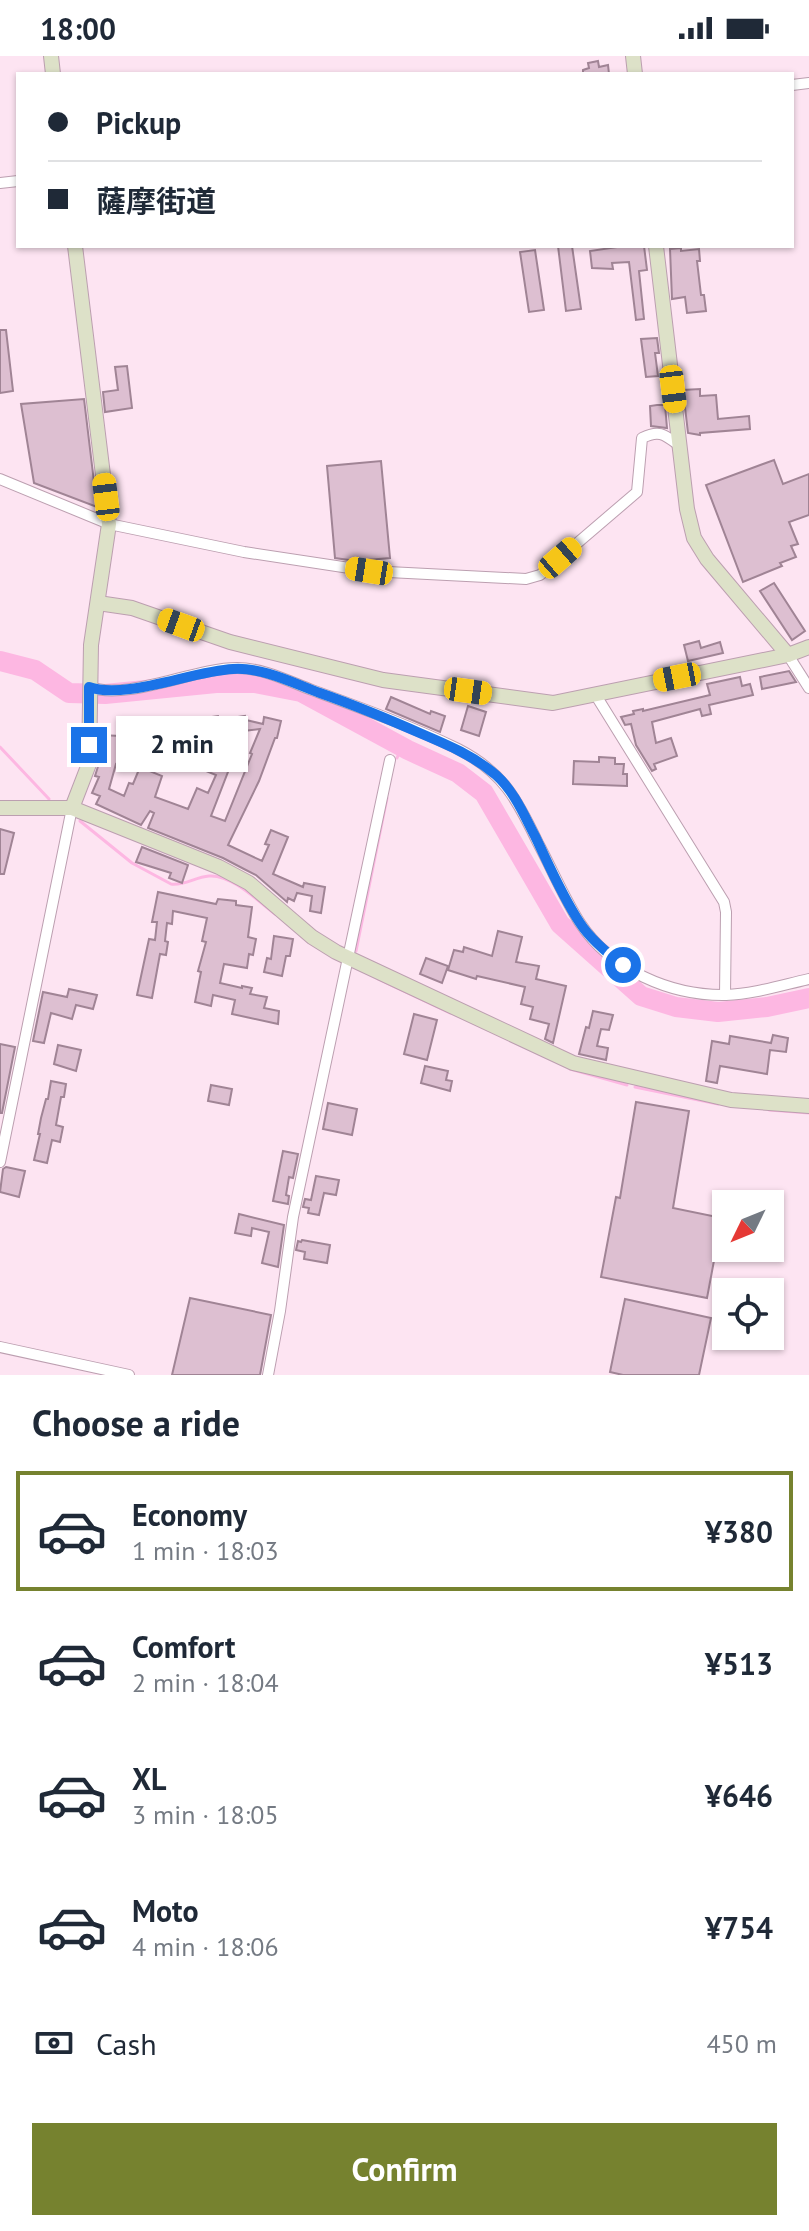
<!DOCTYPE html>
<meta charset="utf-8">
<style>
body{margin:0;font-family:"PT Sans","Noto Sans JP",sans-serif;background:#f2f2f3;color:#1f2937;height:100vh;display:flex;flex-direction:column;font-size:30px;white-space:nowrap}
*{box-sizing:border-box;margin:0}
p{font-size:26px;color:#747a83}
.icon{flex:none;width:44px;height:44px;fill:none;stroke:currentColor;stroke-width:2;stroke-linecap:round;stroke-linejoin:round}
.map{position:relative;height:1319px;overflow:hidden}
.side{display:flex;flex-direction:column;background:#fff;flex:1}
.side>*{flex:none}
.banner{position:absolute;left:16px;top:16px;width:778px;height:176px;border-radius:0px;box-shadow:0 2px 6px #0004;display:grid;align-content:center;height:176px;padding:0 32px;background:#fff}
.needle{width:52px;rotate:227deg}
.tools{position:absolute;left:712px;top:1134px;display:grid;gap:16px}
.tools a{display:grid;place-items:center;width:72px;height:72px;border-radius:0px;background:#fff;box-shadow:0 2px 6px #0004;font-size:40px}
.end{position:absolute;width:36px;height:36px;margin:-18px;border:10px solid #1a73e8;background:#fff;box-shadow:0 0 0 4px #fff}
.from{border-radius:50%}
.bubble{position:absolute;height:56px;border-radius:0px;background:#fff;box-shadow:0 2px 6px #0004;font-size:26px;font-weight:700;line-height:56px;text-align:center}
.car{position:absolute;width:24px;height:48px;margin:-24px -12px;border-radius:10px;box-shadow:0 0 6px 2px #0007;background:linear-gradient(#f5c518 24%,#345 0 40%,#f5c518 0 76%,#345 0 86%,#f5c518 0)}
.banner b{display:flex;align-items:center;gap:28px;height:76px;font-size:30px}
.banner b+b{border-top:2px solid #e0e1e3}
.banner i{width:20px;height:20px;background:#1f2937}
ul{padding:0;list-style:none}
li{display:flex;align-items:center;gap:24px;height:120px;margin:0 16px 12px;padding:0 16px;border:4px solid transparent;border-radius:0px}
li div{flex:1}
li b{display:block;font-size:30px}
li em{font-style:normal;font-weight:700}
li.active{border-color:#76822f}
li>.icon{width:72px;height:72px;stroke-width:1.5}
h2{padding:0 32px;font-size:36px;line-height:96px}
.pay{display:flex;align-items:center;gap:20px;height:88px;padding:0 32px;font-size:30px}
.pay p{margin-inline-start:auto}
.button{display:flex;gap:16px;margin-top:auto;padding:16px 32px}
.button a{flex:1;height:92px;border-radius:0px;background:#76822f;color:#fff;font-size:32px;font-weight:700;line-height:92px;text-align:center}
.status{display:flex;justify-content:space-between;align-items:center;height:56px;padding:0 40px;background:#fff;direction:ltr}
.status svg{height:22px;fill:currentColor}
.map>svg:first-child{display:block}
</style>
<div class="status"><b>18:00</b><svg viewBox="0 0 49 12"><path d="M0 12V9h3v3zM5 12V6h3v6zM10 12V3h3v9zM15 12V0h3v12zM26 1h20v11H26zM47 4h2v5h-2z"/></svg></div>
<div class="map">
<svg width="809" height="1319" viewBox="0 0 809 1319">
<rect width="100%" height="100%" fill="#fde4f2"/>
<g fill="none" stroke-linecap="round" stroke-linejoin="round">
<g stroke="#fdb7e2" stroke-width="3">
<polyline points="0,691 49,743"/>
<polyline points="397,702 399,697 408,694"/>
<path d="M80,765L132,807L171,828C184,830 195,821 209,820C231,818 258,845 275,858"/>
<polyline points="356,895 387,742"/>
<polyline points="378,923 450,957"/>
<polyline points="570,1013 627,1029"/>
<polyline points="635,1031 718,1048"/>
<polyline points="769,1054 809,1057"/>
</g>
<polyline stroke="#fdb7e2" stroke-width="20" points="0,605 35,614 69,637 105,638 216,627 255,627 301,636 408,694 458,717 484,737 560,868 641,940 676,951 718,956 767,951 809,942"/>
</g>
<g fill="#ddbfd1" stroke="#a08495" stroke-width="2" fill-rule="evenodd">
<polygon points="598,5 599,11 608,9 609,18 583,18 583,14 589,12 588,7"/>
<polygon points="558,190 572,190 581,253 566,255"/>
<polygon points="624,190 644,190 647,214 639,215 644,263 636,264 629,206 612,207 613,213 592,212 590,195"/>
<polygon points="681,192 681,195 699,193 700,205 697,205 701,239 704,239 706,255 687,257 685,241 672,243 670,193"/>
<polygon points="535,194 544,254 529,256 520,196"/>
<polygon points="0,274 6,274 13,335 0,337"/>
<polygon points="657,282 659,297 655,297 658,320 646,321 641,283"/>
<polygon points="127,310 132,352 105,356 103,336 118,334 115,311"/>
<polygon points="700,333 700,340 716,339 718,363 749,360 750,373 700,377 700,379 688,377 683,334"/>
<polygon points="84,343 97,451 34,427 21,348"/>
<polygon points="657,349 665,349 667,372 651,370 650,350"/>
<polygon points="774,404 783,428 809,418 809,459 789,466 798,488 791,490 796,501 780,507 782,510 743,526 706,429"/>
<polygon points="381,405 390,502 356,505 335,502 327,410"/>
<polygon points="774,527 805,575 792,584 760,535"/>
<polygon points="699,585 701,592 720,586 723,597 688,605 684,589"/>
<polygon points="789,615 796,626 762,633 760,621"/>
<polygon points="740,621 742,630 750,628 753,639 709,649 711,658 702,660 700,653 652,666 656,687 671,682 677,700 654,708 656,713 652,715 636,689 631,668 625,669 621,661 634,658 633,655 643,653 643,655 710,639 707,628"/>
<polygon points="391,641 430,658 431,655 445,660 440,676 386,653"/>
<polygon points="468,650 486,656 479,680 461,674"/>
<path d="M218,660L219,664L245,660L246,664L263,668L264,661L281,665L277,682H275L259,725L228,789L262,805L269,789L265,788L271,774L288,781L273,818L303,831L304,827L325,831L321,857L310,855L312,840L297,837L294,845L288,842L287,846L256,819L244,813L223,802L148,772L154,757L150,755L141,769L96,748L100,740L92,737L99,721L95,720L101,701L102,679L120,680L131,686L122,709L116,708L109,733L124,740L129,727L133,728L140,711L162,720L155,741L188,753L197,732L208,737L216,719L194,710L193,712L188,711L187,713L176,708L178,704L147,690L146,694L135,688L141,675L179,692L213,704L210,682L178,687L175,671L198,666L197,663ZM260,673L250,697L252,698L225,765L211,760L238,690L210,679Z"/>
<polygon points="599,701 615,702 615,708 624,708 623,718 627,718 627,730 573,728 574,705 599,706"/>
<polygon points="0,773 14,777 4,818 0,818"/>
<polygon points="142,791 188,809 182,827 169,822 171,817 136,806"/>
<polygon points="158,836 216,848 218,843 236,845 236,849 252,851 248,881 256,883 253,899 249,898 247,912 224,908 220,927 242,932 242,930 252,932 250,938 267,941 264,952 279,955 278,968 232,958 235,944 213,939 211,950 195,946 201,916 198,915 206,886 202,885 207,862 173,855 172,868 167,867 165,885 168,886 166,899 160,898 152,942 137,939 149,883 155,884 157,866 152,866"/>
<polygon points="498,875 522,881 516,906 539,910 536,923 566,930 553,987 545,983 549,968 530,963 533,951 521,948 525,931 477,920 476,923 448,914 454,894 463,896 464,891 492,900"/>
<polygon points="274,880 293,883 290,900 286,900 282,920 264,916 267,902 271,903"/>
<polygon points="426,902 448,910 442,927 420,918"/>
<polygon points="69,933 97,939 93,953 76,949 72,963 51,957 44,987 33,985 43,936 67,941"/>
<polygon points="593,955 613,959 609,974 601,973 597,990 608,992 606,1004 579,998 586,971 589,972"/>
<polygon points="414,958 437,964 427,1004 404,998"/>
<polygon points="773,979 788,982 786,996 770,994 767,1018 720,1010 717,1027 706,1025 712,985 729,988 730,980 771,987"/>
<polygon points="0,988 15,991 2,1057 0,1057"/>
<polygon points="58,989 81,994 76,1015 54,1008"/>
<polygon points="425,1010 448,1015 446,1024 452,1025 450,1035 421,1027"/>
<polygon points="51,1025 66,1028 64,1041 61,1041 56,1069 63,1071 60,1086 52,1084 47,1107 34,1104 40,1078 38,1078 41,1062 46,1043 48,1043"/>
<polygon points="211,1029 232,1033 229,1049 208,1045"/>
<polygon points="636,1046 689,1055 673,1152 722,1162 707,1242 601,1221 616,1141 620,1142"/>
<polygon points="328,1047 357,1053 352,1079 323,1073"/>
<polygon points="283,1095 298,1098 293,1122 289,1121 286,1139 289,1140 288,1148 273,1145"/>
<polygon points="6,1111 25,1115 19,1141 0,1136 3,1113"/>
<polygon points="316,1120 339,1124 336,1139 324,1137 319,1159 308,1157 309,1152 303,1151 305,1143 311,1144"/>
<polygon points="239,1158 284,1169 278,1211 262,1207 269,1176 252,1172 251,1180 235,1177"/>
<polygon points="302,1184 330,1189 327,1207 304,1203 305,1196 296,1194 298,1185 301,1186"/>
<polygon points="190,1242 271,1259 260,1319 172,1319"/>
<polygon points="625,1243 711,1262 699,1319 623,1319 610,1316"/>
</g>
<g fill="none" stroke-linecap="round" stroke-linejoin="round">
<defs>
<g id="street">
<polyline points="792,29 809,27"/>
<polyline points="0,127 18,125"/>
<path d="M0,423L109,468L244,496L369,515L526,523L540,519L637,436L642,382C660,373 665,379 680,390"/>
<polyline points="788,599 809,632"/>
<path d="M89,631C128,645 194,612 237,612C263,612 288,625 312,634C361,652 411,670 458,693C503,716 517,743 538,787C552,813 564,842 580,867C611,914 671,940 726,939C754,938 782,929 809,923"/>
<polyline points="595,638 724,846 726,856 725,939"/>
<polyline points="0,1106 72,752"/>
<polyline points="0,1291 129,1319"/>
<polyline points="268,1319 280,1255 293,1161 390,704"/>
</g>
<g id="secondary">
<polyline points="51,0 53,18"/>
<polyline points="633,0 635,18"/>
<polyline points="656,190 687,453 694,482 707,503 788,599"/>
<polyline points="98,547 132,552 230,586 383,624 553,647 788,599 809,591"/>
<polyline points="0,752 72,752 219,811 249,827 312,881 336,896 573,1007 731,1044 809,1050"/>
<polyline points="72,752 89,708 91,589 109,468 75,190"/>
</g>
</defs>
<use href="#street" stroke="#bc9fb0" stroke-width="12"/>
<use href="#secondary" stroke="#bc9fb0" stroke-width="16"/>
<use href="#street" stroke="#fff" stroke-width="10"/>
<use href="#secondary" stroke="#dde1c8" stroke-width="14"/>
</g>
<g fill="none" stroke-linecap="round" stroke-linejoin="round">
<path stroke="#1a73e8" stroke-width="10" d="M89,689V631C125,644 192,615 233,613C262,611 293,627 320,637C354,649 388,663 422,678C448,689 474,700 496,719C514,735 524,759 535,780C549,809 562,840 580,867C591,884 607,897 623,909"/>
</g>
</svg>
<div class="tools">
<a><svg class="needle" viewBox="-14 -14 28 28"><path d="M0-13l5 13h-10z" fill="#e53935"/><path d="M0 13l5-13h-10z" fill="#747a83"/></svg></a>
<a><svg class="icon" aria-label="locate" viewBox="0 0 24 24"><circle cx="12" cy="12" r="6"/><path d="M12 2v4M12 18v4M2 12h4M18 12h4"/></svg></a>
</div>
<i class="end from" style="left:623px;top:909px"></i>
<i class="end" style="left:89px;top:689px"></i>
<div class="bubble" style="left:116px;top:660px;width:132px">2 min</div>
<i class="car" style="left:673px;top:333px;rotate:173deg"></i>
<i class="car" style="left:106px;top:441px;rotate:353deg"></i>
<i class="car" style="left:560px;top:502px;rotate:49deg"></i>
<i class="car" style="left:369px;top:515px;rotate:279deg"></i>
<i class="car" style="left:181px;top:569px;rotate:290deg"></i>
<i class="car" style="left:677px;top:621px;rotate:259deg"></i>
<i class="car" style="left:468px;top:635px;rotate:98deg"></i>
<div class="banner">
<b><i class="from"></i>Pickup</b>
<b><i></i>薩摩街道</b>
</div>
</div>
<section class="side">
<h2>Choose a ride</h2>
<ul>
<li class="active"><svg class="icon" aria-label="car" viewBox="0 0 24 24"><path d="M5 17H2v-5l4-1 3-4h7l3 4 3 1v5h-3M9 17h6M6 11h13"/><circle cx="7" cy="17" r="2"/><circle cx="17" cy="17" r="2"/></svg><div><b>Economy</b><p>1 min · 18:03</p></div><em>¥380</em></li>
<li><svg class="icon" aria-label="car" viewBox="0 0 24 24"><path d="M5 17H2v-5l4-1 3-4h7l3 4 3 1v5h-3M9 17h6M6 11h13"/><circle cx="7" cy="17" r="2"/><circle cx="17" cy="17" r="2"/></svg><div><b>Comfort</b><p>2 min · 18:04</p></div><em>¥513</em></li>
<li><svg class="icon" aria-label="car" viewBox="0 0 24 24"><path d="M5 17H2v-5l4-1 3-4h7l3 4 3 1v5h-3M9 17h6M6 11h13"/><circle cx="7" cy="17" r="2"/><circle cx="17" cy="17" r="2"/></svg><div><b>XL</b><p>3 min · 18:05</p></div><em>¥646</em></li>
<li><svg class="icon" aria-label="car" viewBox="0 0 24 24"><path d="M5 17H2v-5l4-1 3-4h7l3 4 3 1v5h-3M9 17h6M6 11h13"/><circle cx="7" cy="17" r="2"/><circle cx="17" cy="17" r="2"/></svg><div><b>Moto</b><p>4 min · 18:06</p></div><em>¥754</em></li>
</ul>
<div class="pay"><svg class="icon" aria-label="cash" viewBox="0 0 24 24"><path d="M3 7h18v10H3z"/><circle cx="12" cy="12" r="2"/></svg>Cash<p>450 m</p></div>
<div class="button"><a>Confirm</a></div>
</section>
